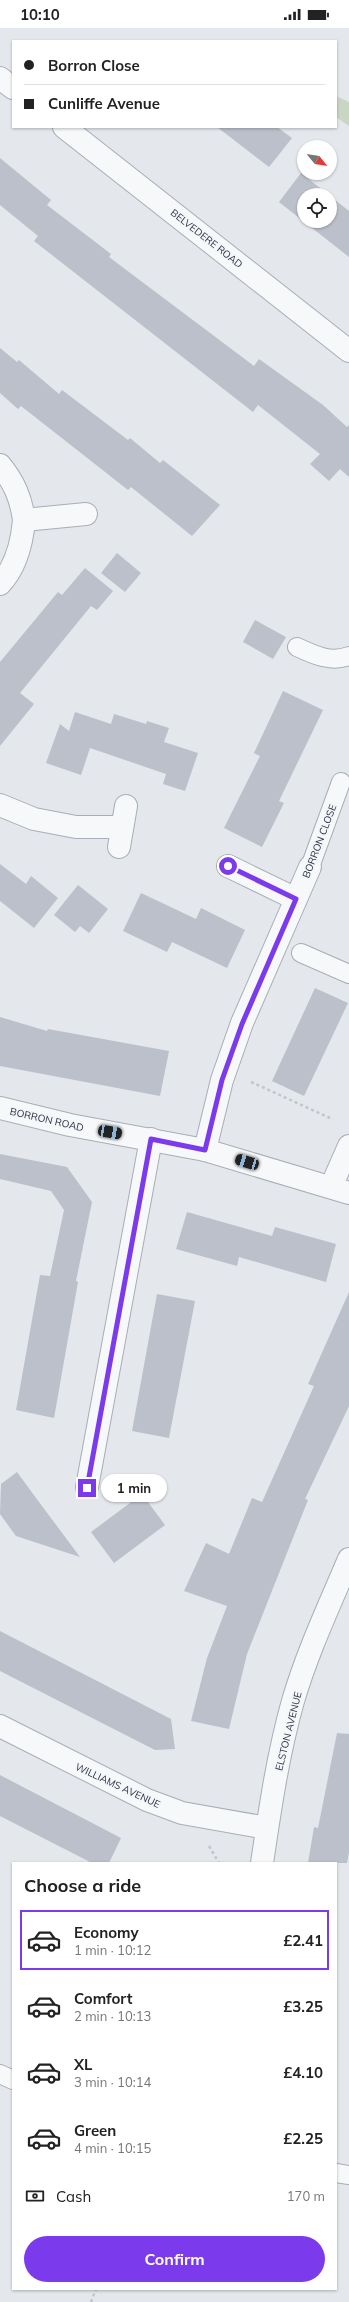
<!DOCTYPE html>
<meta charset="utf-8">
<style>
body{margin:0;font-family:Mulish,sans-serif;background:#f2f2f2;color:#222;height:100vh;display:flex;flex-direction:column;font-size:15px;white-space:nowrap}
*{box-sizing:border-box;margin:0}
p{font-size:13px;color:#767676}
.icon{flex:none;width:22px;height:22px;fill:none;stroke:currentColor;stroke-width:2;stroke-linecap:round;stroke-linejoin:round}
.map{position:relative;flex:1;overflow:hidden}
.side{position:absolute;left:12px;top:1834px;width:325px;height:428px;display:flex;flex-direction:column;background:#fff;border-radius:0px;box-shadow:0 1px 3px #0004}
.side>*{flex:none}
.guide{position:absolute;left:12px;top:12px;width:325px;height:88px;border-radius:0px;box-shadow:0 1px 3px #0004;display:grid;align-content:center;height:88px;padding:0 12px;background:#fff}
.needle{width:26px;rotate:120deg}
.tools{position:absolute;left:297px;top:112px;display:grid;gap:8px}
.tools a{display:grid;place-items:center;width:40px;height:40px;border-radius:50%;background:#fff;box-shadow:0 1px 3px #0004;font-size:20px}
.end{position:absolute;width:18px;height:18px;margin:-9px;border:5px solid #7c3aed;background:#fff;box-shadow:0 0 0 2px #fff}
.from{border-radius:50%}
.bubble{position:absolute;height:28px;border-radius:14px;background:#fff;box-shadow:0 1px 3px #0004;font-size:13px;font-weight:700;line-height:28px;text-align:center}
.car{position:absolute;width:12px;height:24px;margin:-12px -6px;border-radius:5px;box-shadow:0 0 3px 1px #0007;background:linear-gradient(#222 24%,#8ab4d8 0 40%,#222 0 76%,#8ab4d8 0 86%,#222 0)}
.guide b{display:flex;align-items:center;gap:14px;height:38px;font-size:15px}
.guide b+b{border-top:1px solid #e0e0e0}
.guide i{width:10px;height:10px;background:#222}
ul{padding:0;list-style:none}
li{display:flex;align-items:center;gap:12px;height:60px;margin:0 8px 6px;padding:0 4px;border:2px solid transparent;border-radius:0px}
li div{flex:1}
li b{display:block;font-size:15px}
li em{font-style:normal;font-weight:700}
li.active{border-color:#7c3aed}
li>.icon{width:36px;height:36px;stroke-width:1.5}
h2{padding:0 12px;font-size:18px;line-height:48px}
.pay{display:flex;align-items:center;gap:10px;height:44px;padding:0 12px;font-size:15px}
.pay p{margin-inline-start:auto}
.primary-button{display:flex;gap:8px;margin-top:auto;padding:8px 12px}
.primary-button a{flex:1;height:46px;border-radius:24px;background:#7c3aed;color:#fff;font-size:16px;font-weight:700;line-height:46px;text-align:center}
.status{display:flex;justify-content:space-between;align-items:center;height:28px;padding:0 20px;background:#fff;direction:ltr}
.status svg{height:11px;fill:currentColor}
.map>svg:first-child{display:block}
</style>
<div class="status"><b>10:10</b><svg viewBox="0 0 49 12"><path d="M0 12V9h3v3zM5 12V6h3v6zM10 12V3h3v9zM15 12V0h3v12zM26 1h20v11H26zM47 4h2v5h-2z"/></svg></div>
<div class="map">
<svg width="349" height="2274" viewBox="0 0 349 2274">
<rect width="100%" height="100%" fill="#e4e7ec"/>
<polygon fill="#c9d6c4" points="336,68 349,74 349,98 336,89"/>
<g fill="#bbc0ca">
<polygon points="217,99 277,99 292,110 269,139"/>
<polygon points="0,130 51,172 47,177 111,226 109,229 254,338 259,331 323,377 347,399 349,397 349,449 340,441 329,453 310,436 320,426 258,377 253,384 34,213 38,208 0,177"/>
<polygon points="301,145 329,167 304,167 304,193 330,193 330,168 349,183 349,229 279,174"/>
<polygon points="0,320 17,334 19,332 59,366 62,362 128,412 130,410 160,435 163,432 220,477 192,508 131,459 128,462 21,378 18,381 0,365"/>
<polygon points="117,525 141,545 125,564 101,545"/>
<polygon points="85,540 113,563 97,582 91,578 20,665 34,676 0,718 0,634 58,564 62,567"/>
<polygon points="255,592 286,609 273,631 243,614"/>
<polygon points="283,663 323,682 279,773 284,775 262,819 224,800 260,728 254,725"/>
<polygon points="75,684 111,696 114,686 146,696 147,693 169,700 164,714 198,725 185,763 163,756 166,746 90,720 81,747 46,735 60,696 69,703"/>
<polygon points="0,836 26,856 31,848 58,870 34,900 0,873"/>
<polygon points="78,857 108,881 89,905 80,898 75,904 54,887"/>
<polygon points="141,865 196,891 201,880 245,902 227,940 172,914 167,924 123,903"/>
<polygon points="315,960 348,975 304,1068 272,1053"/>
<polygon points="0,989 47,1003 48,1001 169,1023 160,1068 0,1038"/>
<polygon points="0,1126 67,1139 92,1174 76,1253 78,1254 54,1390 16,1382 40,1247 50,1248 64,1182 51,1163 0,1151"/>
<polygon points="187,1184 272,1208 275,1199 336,1216 326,1254 239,1229 237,1238 176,1221"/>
<polygon points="349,1264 349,1378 305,1471 308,1472 247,1626 229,1701 191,1693 207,1630 227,1578 184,1563 206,1515 229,1526 252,1470 262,1474 314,1358 308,1356"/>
<polygon points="157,1266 195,1273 169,1410 132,1403"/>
<polygon points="17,1444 36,1470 80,1529 16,1508 0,1486 1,1456"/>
<polygon points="142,1466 165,1497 114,1535 91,1504"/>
<polygon points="0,1603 171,1691 175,1721 155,1722 0,1643"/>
<polygon points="337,1705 349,1706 349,1824 347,1835 308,1835 314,1799 318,1800"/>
<polygon points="0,1747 121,1810 109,1835 92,1835 0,1788"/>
</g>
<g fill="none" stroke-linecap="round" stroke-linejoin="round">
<defs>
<g id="lane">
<path d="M297,619C314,627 331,635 349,628"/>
<polyline points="310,839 341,754"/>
<polyline points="301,925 349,946"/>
<polyline points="0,2046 13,2052"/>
<polyline points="336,2145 349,2147"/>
</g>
<g id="street">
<polyline points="0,50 13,60"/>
<polyline points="64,99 349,323"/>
<path d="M0,437C14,454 21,470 24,492L86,486"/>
<path d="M0,556C16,539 22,515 24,492"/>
<polyline points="0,777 34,791 76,799 121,799"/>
<polyline points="119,819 126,778"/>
<polyline points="296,871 310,839"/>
<polyline points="0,1080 70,1097 205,1122 349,1165"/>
<polyline points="205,1122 222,1052 242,995 296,871 228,838"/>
<polyline points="331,1159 349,1118"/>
<polyline points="87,1459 151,1111"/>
<polyline points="0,1698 147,1772 182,1785 267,1800"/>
<path d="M262,1835C270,1781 278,1726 293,1673C307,1625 329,1578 349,1531"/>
</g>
</defs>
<use href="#lane" stroke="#a8aeb7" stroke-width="20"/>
<use href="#street" stroke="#a8aeb7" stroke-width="24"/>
<g stroke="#c2c5cb" stroke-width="2.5" stroke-dasharray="3 3" stroke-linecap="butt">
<polyline points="251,1054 330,1090"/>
<polyline points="209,1818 219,1835"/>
<polyline points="91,2274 96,2261"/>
</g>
<use href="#lane" stroke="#f7f8fa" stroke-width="18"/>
<use href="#street" stroke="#f7f8fa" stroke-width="22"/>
</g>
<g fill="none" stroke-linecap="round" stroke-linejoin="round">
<polyline stroke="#7c3aed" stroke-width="5" points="87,1460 151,1111 205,1122 222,1052 242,996 296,871 228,838"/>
</g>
<g text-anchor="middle" stroke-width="3.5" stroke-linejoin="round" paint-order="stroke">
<g font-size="10" fill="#2a3445" stroke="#f4f6f9">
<text transform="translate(207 210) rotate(38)" y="4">BELVEDERE ROAD</text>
<text transform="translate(319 813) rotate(-69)" y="4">BORRON CLOSE</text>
<text transform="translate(47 1091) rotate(13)" y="4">BORRON ROAD</text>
<text transform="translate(288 1703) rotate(-76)" y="4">ELSTON AVENUE</text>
<text transform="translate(118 1757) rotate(25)" y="4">WILLIAMS AVENUE</text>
</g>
</g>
</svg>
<div class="tools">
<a><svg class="needle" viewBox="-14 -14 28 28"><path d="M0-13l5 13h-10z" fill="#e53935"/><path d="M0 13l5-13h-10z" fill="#767676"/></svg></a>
<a><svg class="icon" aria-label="locate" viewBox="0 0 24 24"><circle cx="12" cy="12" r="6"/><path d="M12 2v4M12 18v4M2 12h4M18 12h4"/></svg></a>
</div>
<i class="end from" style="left:228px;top:838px"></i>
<i class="end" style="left:87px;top:1460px"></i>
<div class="bubble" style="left:101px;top:1446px;width:66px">1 min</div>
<i class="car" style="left:110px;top:1104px;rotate:100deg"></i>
<i class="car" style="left:247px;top:1134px;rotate:287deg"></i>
<div class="guide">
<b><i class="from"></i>Borron Close</b>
<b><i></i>Cunliffe Avenue</b>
</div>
<section class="side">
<h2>Choose a ride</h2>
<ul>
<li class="active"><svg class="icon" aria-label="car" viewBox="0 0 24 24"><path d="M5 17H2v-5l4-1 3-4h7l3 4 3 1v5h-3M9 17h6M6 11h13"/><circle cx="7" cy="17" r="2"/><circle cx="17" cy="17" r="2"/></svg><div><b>Economy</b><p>1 min · 10:12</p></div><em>£2.41</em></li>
<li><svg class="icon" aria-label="car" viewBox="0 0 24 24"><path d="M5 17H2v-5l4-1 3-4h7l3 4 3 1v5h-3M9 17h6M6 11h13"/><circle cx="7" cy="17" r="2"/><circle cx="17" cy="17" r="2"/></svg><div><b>Comfort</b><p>2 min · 10:13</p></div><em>£3.25</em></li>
<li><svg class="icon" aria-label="car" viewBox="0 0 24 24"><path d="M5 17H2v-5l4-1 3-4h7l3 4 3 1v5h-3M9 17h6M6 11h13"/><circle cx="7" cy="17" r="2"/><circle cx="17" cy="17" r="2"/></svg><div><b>XL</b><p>3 min · 10:14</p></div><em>£4.10</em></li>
<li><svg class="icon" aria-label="car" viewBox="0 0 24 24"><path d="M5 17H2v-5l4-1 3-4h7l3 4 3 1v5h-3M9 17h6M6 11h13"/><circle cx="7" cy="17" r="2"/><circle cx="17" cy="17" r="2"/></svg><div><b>Green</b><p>4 min · 10:15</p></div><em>£2.25</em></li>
</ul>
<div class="pay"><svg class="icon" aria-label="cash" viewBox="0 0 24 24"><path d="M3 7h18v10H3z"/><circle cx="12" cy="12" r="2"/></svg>Cash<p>170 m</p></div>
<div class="primary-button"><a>Confirm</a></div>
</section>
</div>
